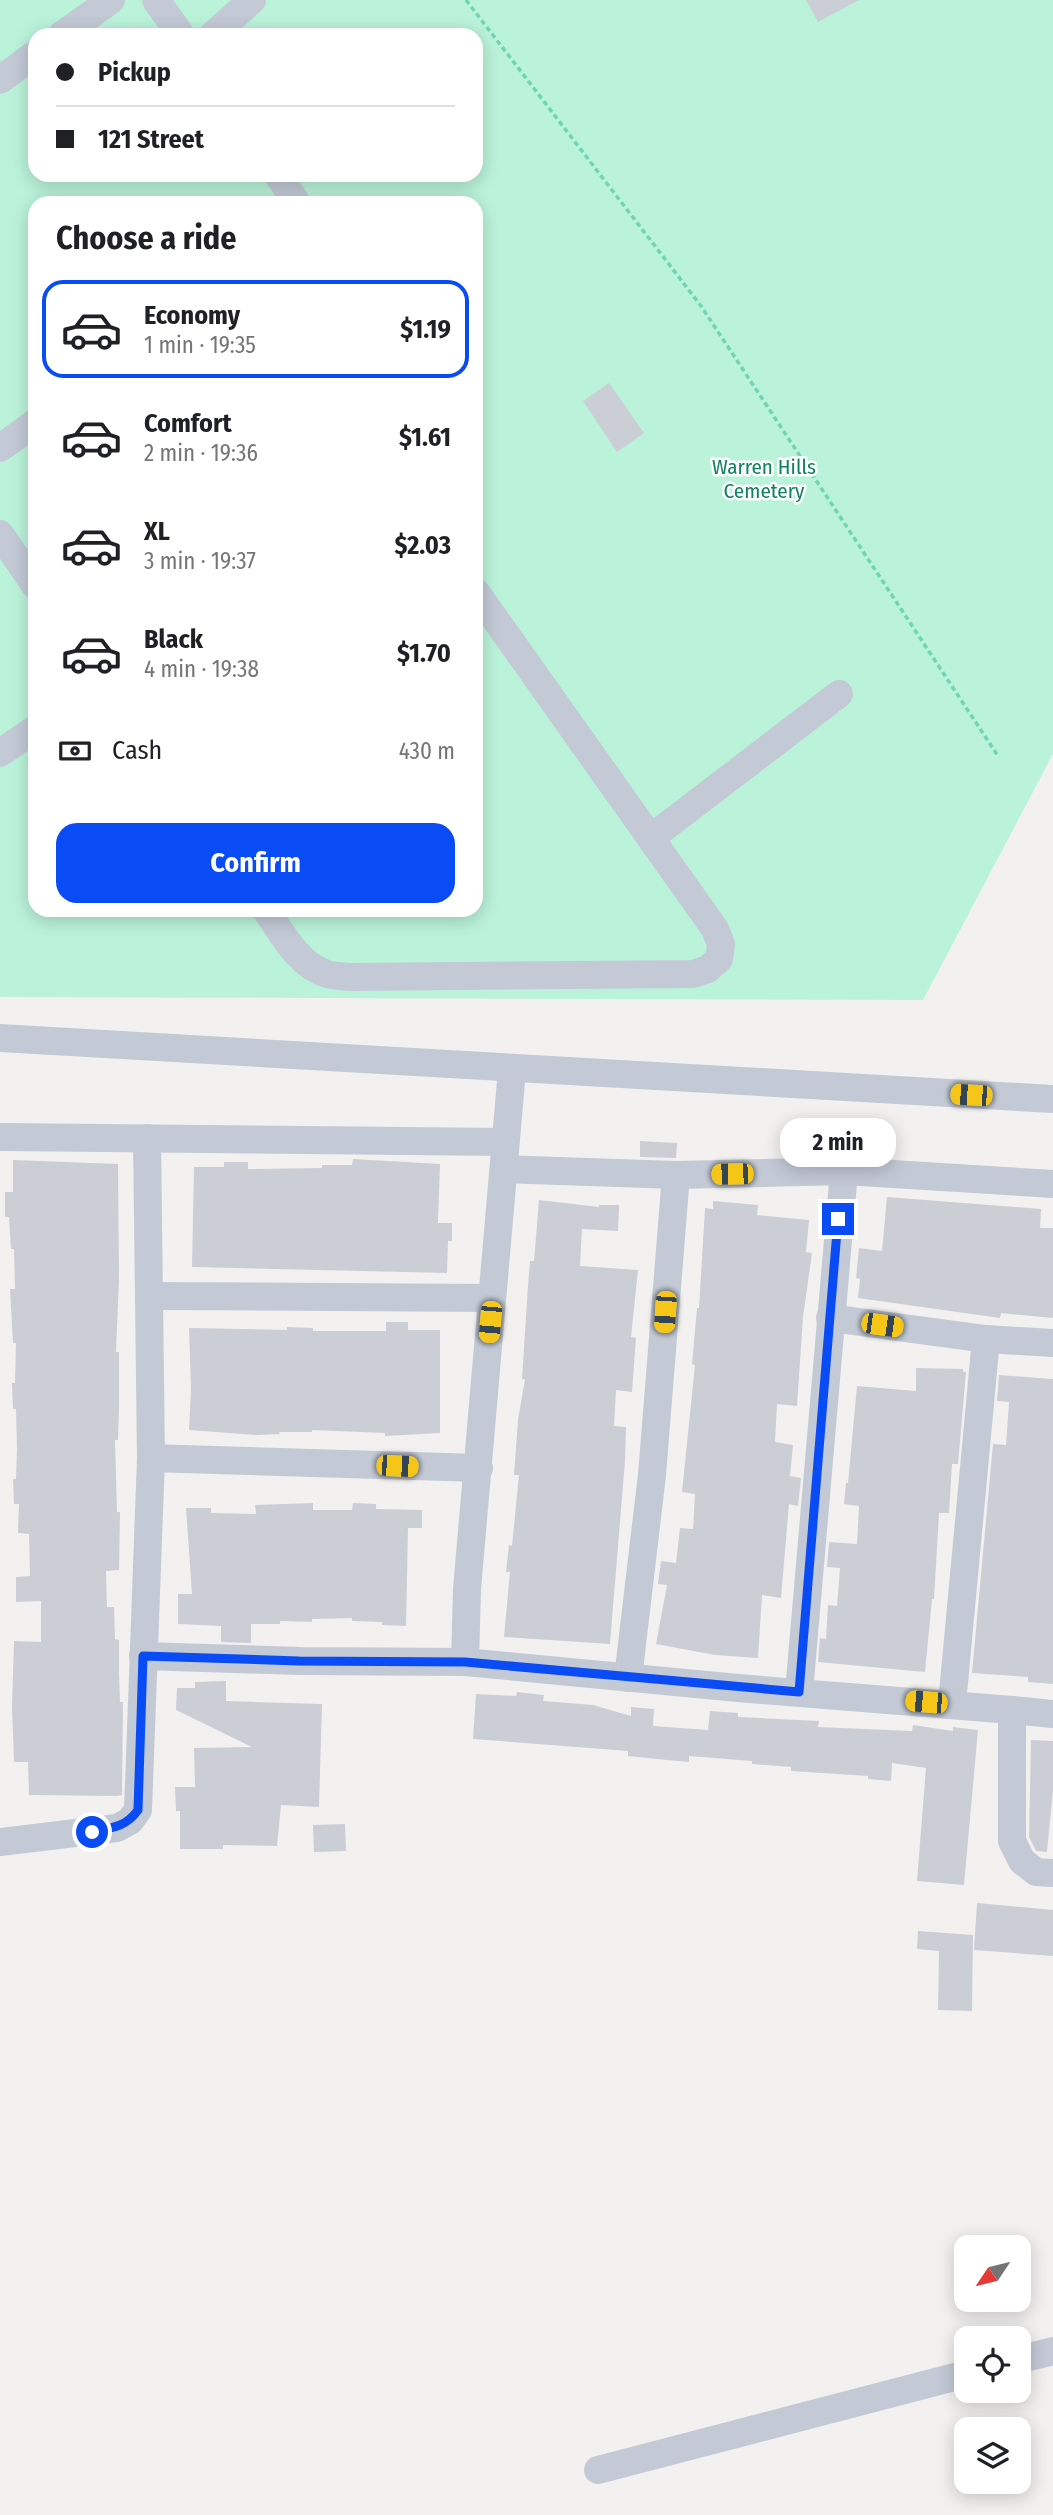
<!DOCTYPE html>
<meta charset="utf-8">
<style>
body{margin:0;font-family:"Fira Sans Condensed",sans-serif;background:#f6f6f6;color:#202124;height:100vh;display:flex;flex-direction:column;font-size:26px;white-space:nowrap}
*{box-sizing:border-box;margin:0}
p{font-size:23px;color:#757577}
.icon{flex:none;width:38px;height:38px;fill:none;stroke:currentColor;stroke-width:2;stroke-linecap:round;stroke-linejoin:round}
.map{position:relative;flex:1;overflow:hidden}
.details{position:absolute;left:28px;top:196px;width:455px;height:721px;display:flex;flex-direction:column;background:#fff;border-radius:21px;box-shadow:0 4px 18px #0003}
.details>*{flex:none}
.guide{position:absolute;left:28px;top:28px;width:455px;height:154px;border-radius:21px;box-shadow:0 4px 18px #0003;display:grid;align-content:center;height:154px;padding:0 28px;background:#fff}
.needle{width:46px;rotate:235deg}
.buttons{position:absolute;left:954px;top:2235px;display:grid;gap:14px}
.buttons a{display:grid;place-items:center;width:77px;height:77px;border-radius:14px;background:#fff;box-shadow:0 4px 18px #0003;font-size:35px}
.end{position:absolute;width:32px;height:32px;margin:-16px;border:9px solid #094bf4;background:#fff;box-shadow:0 0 0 4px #fff}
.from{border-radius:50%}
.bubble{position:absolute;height:49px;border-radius:21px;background:#fff;box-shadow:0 4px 18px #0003;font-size:23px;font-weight:700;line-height:49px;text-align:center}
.car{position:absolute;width:21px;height:42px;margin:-21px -10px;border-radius:9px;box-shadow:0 0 5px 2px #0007;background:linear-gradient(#f5c518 24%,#345 0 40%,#f5c518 0 76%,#345 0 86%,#f5c518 0)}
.guide b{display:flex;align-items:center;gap:24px;height:66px;font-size:26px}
.guide b+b{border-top:2px solid #e0e0e0}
.guide i{width:18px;height:18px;background:#202124}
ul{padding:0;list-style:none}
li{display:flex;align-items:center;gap:21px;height:98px;margin:0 14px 10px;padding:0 14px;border:4px solid transparent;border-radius:21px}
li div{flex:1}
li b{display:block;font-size:26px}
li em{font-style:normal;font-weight:700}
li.active{border-color:#094bf4}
li>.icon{width:63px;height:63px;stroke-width:1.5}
h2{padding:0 28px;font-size:32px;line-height:84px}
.pay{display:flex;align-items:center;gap:18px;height:77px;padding:0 28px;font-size:26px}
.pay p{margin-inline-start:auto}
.button{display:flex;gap:14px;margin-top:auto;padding:14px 28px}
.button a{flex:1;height:80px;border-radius:21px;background:#094bf4;color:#fff;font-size:28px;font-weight:700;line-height:80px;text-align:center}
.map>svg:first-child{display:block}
</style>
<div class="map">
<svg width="1053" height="2515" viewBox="0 0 1053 2515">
<rect width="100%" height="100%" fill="#f3f0f0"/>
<path fill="#bbf3da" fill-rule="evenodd" d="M0,0H1053V754L923,1000L0,997ZM35,35H476V175H35ZM35,203H476V910H35Z"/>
<g fill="#ccced6">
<polygon points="806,0 859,0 818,22"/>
<polygon points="609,383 644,433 617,452 583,401"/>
<polygon points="640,1141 677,1143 676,1158 640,1157"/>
<polygon points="353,1159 440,1164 438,1223 452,1223 452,1241 448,1241 447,1273 192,1267 194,1167 224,1167 224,1162 248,1162 248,1169 322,1168 322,1165 352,1165"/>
<polygon points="13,1160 118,1164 119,1279 116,1352 119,1352 119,1407 118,1440 115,1440 117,1512 120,1512 119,1570 106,1571 107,1607 114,1607 115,1639 119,1640 119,1673 120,1702 123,1702 122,1795 117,1796 29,1795 28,1762 14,1762 12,1707 14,1641 41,1642 41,1601 16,1602 16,1577 30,1576 29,1534 18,1533 19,1504 14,1504 13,1479 16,1479 17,1449 16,1409 13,1409 12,1383 15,1383 16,1343 13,1343 10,1289 15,1289 14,1249 11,1249 9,1217 5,1217 5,1192 13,1192"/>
<polygon points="887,1197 1041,1209 1040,1228 1053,1228 1053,1318 1001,1313 1000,1318 858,1298 860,1279 856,1278 859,1248 882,1251"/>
<polygon points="539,1200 599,1207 599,1205 619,1205 618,1231 582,1229 580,1266 638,1270 631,1337 636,1338 632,1392 616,1390 614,1426 626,1427 625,1461 610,1644 504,1637 510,1572 506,1572 509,1545 512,1546 519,1475 514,1475 518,1420 525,1379 522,1379 528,1286 530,1261 534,1261"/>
<polygon points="713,1201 758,1205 757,1215 809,1220 806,1252 812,1253 803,1317 797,1406 777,1404 775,1442 793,1445 790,1476 801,1478 798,1506 789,1504 781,1598 762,1595 758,1658 715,1655 656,1644 667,1585 658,1584 661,1561 676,1563 680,1528 693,1529 695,1494 682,1492 695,1365 692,1364 697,1308 699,1308 705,1208 713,1209"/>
<polygon points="386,1322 408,1322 408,1330 440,1330 440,1433 385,1436 385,1433 312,1430 312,1432 279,1432 280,1434 257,1435 189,1430 191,1390 189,1328 287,1330 287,1327 313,1328 313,1331 386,1331"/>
<polygon points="916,1368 963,1369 963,1372 966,1372 958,1464 952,1464 949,1513 939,1513 934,1599 932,1599 925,1672 818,1662 820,1638 826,1639 828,1605 837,1606 840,1568 827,1567 829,1542 857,1544 859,1506 844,1504 846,1483 848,1483 857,1386 916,1391"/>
<polygon points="999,1375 1053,1379 1053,1684 1028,1682 1028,1677 972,1673 993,1444 1006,1445 1009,1402 997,1401"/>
<polygon points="313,1503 313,1510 352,1510 353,1503 376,1504 376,1509 422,1510 422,1528 408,1528 406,1626 382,1625 382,1622 352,1621 352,1618 312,1619 312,1622 280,1621 280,1624 251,1624 251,1643 221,1642 221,1626 178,1624 178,1594 192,1594 186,1508 211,1508 211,1513 256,1514 255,1505"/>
<polygon points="226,1681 226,1701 322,1704 319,1807 281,1805 277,1846 223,1845 223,1849 180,1849 180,1811 176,1811 175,1787 195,1787 194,1748 252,1747 176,1710 177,1688 195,1688 195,1682"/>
<polygon points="517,1692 544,1695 543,1701 593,1705 631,1716 631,1707 654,1709 653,1726 708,1730 710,1711 738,1713 738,1717 819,1721 818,1727 912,1731 913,1725 953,1731 953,1727 978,1730 964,1885 917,1881 926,1768 892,1763 891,1781 868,1779 868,1776 791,1771 791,1767 752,1764 752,1761 689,1756 689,1762 667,1760 628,1756 628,1751 473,1739 476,1694 516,1696"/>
<polygon points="1031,1740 1053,1741 1053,1790 1047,1852 1036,1851 1029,1837"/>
<polygon points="345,1824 346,1851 314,1852 313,1825"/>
<polygon points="977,1903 1053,1910 1053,1956 974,1950"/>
<polygon points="918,1931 973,1935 972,2011 938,2010 939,1951 917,1949"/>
</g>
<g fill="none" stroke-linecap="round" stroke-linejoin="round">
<polyline stroke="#70d5b3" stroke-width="3.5" stroke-dasharray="5 3.5" stroke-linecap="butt" points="466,0 701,306 998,756"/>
<g stroke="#c3cad6" stroke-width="28">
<polyline points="156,0 181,35"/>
<polyline points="62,35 111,0"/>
<polyline points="213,35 252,0"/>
<polyline points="0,80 35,54"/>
<polyline points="278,175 297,203"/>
<polyline points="0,448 35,423"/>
<polyline points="0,534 35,585"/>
<polyline points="0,753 35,729"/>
<polyline points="652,837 839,694"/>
<path d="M266,910C281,932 299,966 327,974C333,976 342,976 349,977L693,974L708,969L719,959L721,944L715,929L476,592"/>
<polyline points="0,1038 1053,1099"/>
<polyline points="0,1137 505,1142"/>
<polyline points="504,1169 676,1175 844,1171 1053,1184"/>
<polyline points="150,1296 492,1298"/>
<polyline points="830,1318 986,1339 1053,1343"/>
<polyline points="151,1458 479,1468"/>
<polyline points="143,1656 299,1661 465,1662 738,1688 1012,1710 1012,1841 1022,1861 1036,1872 1053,1873"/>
<polyline points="465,1662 467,1589 512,1070"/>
<polyline points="628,1678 652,1475 676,1175"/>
<polyline points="799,1692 844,1171"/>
<polyline points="952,1704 986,1339"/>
<polyline points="1012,1710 1053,1714"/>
<polyline points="0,1842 117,1828 130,1821 138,1810 151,1458 147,1138"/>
<polyline points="1018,2360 1053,2351"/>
<polyline points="598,2470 966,2374"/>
</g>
</g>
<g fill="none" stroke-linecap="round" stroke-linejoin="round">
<path stroke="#094bf4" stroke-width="9" d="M92,1832C112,1828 126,1827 138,1810L143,1656L299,1661L465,1662L799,1692L838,1219"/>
</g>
<g text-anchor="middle" stroke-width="5" stroke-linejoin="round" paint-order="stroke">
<g font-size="21" fill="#0f835b" stroke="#fff">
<text x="764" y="474">Warren Hills<tspan x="764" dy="24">Cemetery</tspan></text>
</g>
</g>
</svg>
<div class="buttons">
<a><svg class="needle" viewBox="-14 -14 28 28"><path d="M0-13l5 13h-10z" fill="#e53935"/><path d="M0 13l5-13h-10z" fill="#757577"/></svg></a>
<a><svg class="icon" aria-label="locate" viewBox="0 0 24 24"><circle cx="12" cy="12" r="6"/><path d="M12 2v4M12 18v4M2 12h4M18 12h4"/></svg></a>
<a><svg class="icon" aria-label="layers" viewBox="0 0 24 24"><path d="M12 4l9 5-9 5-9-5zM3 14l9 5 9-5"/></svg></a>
</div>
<i class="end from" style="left:92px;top:1832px"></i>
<i class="end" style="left:838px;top:1219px"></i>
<div class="bubble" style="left:780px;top:1118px;width:116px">2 min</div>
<i class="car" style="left:971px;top:1095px;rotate:273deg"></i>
<i class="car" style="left:732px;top:1174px;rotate:269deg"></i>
<i class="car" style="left:665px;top:1312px;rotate:184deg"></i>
<i class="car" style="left:490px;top:1322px;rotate:185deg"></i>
<i class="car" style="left:882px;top:1325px;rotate:98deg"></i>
<i class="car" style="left:397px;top:1466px;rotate:92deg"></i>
<i class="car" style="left:926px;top:1702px;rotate:275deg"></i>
<div class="guide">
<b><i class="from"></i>Pickup</b>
<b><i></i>121 Street</b>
</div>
<section class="details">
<h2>Choose a ride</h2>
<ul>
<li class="active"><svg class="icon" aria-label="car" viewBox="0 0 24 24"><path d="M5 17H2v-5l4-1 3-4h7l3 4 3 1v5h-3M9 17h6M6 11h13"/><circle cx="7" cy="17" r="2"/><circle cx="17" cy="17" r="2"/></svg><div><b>Economy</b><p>1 min · 19:35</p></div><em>$1.19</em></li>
<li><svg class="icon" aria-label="car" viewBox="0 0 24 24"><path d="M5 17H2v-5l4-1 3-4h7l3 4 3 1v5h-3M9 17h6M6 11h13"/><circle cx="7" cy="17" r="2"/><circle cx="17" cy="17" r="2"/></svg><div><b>Comfort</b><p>2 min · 19:36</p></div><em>$1.61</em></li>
<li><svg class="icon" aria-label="car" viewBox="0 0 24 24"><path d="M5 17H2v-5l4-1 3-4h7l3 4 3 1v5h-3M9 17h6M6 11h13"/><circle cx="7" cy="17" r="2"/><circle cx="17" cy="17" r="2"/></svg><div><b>XL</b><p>3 min · 19:37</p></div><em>$2.03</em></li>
<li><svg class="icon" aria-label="car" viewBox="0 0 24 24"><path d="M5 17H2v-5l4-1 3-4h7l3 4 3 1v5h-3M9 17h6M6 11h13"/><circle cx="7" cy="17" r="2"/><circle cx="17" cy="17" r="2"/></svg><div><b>Black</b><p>4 min · 19:38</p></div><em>$1.70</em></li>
</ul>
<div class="pay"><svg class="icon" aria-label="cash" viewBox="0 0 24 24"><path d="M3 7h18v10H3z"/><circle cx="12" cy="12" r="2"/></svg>Cash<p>430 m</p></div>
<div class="button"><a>Confirm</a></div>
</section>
</div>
